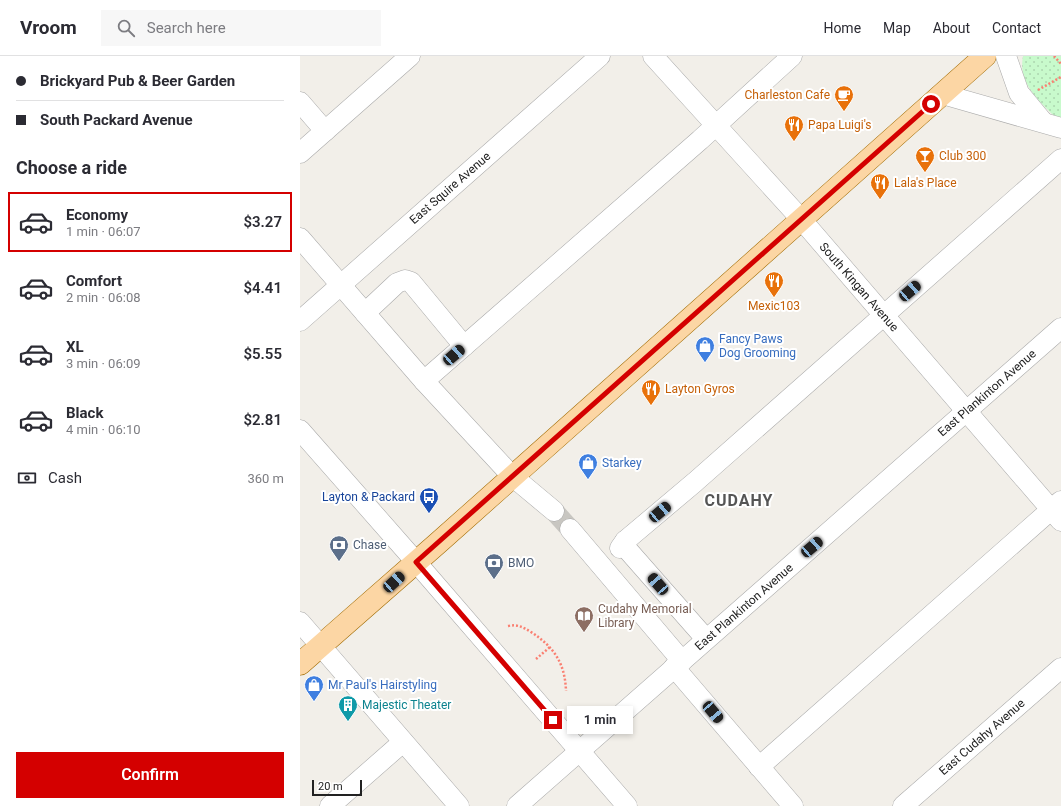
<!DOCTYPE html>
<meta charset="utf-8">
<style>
body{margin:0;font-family:Roboto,sans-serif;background:#f7f7f7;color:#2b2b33;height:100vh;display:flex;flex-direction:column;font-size:15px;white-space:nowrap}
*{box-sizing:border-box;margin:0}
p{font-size:13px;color:#7c7c81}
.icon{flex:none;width:22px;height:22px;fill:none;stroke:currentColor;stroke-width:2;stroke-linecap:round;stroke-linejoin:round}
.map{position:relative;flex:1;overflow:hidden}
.panel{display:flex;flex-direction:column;background:#fff;width:300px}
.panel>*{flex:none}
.hud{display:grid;align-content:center;height:88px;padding:0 16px;background:#fff}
.scale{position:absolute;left:12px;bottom:10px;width:50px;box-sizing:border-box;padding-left:4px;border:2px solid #222;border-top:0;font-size:11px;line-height:14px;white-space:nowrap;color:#222;-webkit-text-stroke:3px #fff;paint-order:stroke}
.end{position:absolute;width:18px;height:18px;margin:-9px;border:5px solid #d40000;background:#fff;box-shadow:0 0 0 2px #fff}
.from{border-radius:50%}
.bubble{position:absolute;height:28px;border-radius:0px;background:#fff;box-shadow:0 2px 6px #0003;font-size:13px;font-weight:600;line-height:28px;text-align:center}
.car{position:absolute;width:12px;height:24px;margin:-12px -6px;border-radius:5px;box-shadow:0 0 3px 1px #0007;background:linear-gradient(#222 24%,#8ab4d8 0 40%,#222 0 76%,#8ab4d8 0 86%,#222 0)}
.hud b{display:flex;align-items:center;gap:14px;height:38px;font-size:15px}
.hud b+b{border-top:1px solid #e1e1e2}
.hud i{width:10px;height:10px;background:#2b2b33}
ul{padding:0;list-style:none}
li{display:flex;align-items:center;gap:12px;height:60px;margin:0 8px 6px;padding:0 8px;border:2px solid transparent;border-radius:0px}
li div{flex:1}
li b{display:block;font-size:15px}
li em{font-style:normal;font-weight:600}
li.current{border-color:#d40000}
li>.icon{width:36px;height:36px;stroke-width:1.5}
h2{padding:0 16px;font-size:18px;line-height:48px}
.pay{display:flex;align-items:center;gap:10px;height:44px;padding:0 16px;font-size:15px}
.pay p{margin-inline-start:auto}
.button{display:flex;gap:8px;margin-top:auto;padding:8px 16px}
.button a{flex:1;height:46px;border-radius:0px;background:#d40000;color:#fff;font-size:16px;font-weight:600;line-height:46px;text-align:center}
header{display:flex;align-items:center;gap:24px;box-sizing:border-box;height:56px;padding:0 20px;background:#fff;border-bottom:1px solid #e1e1e2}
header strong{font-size:19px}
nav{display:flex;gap:22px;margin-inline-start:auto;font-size:14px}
.search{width:280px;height:36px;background:#f7f7f7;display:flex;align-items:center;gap:10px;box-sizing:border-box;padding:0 14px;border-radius:0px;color:#7c7c81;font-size:15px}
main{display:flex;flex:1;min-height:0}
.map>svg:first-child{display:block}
</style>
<header>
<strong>Vroom</strong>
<div class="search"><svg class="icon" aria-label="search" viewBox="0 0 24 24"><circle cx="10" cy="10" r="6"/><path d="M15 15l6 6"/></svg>Search here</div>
<nav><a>Home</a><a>Map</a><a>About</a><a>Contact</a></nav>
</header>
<main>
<section class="panel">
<div class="hud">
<b><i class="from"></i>Brickyard Pub &amp; Beer Garden</b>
<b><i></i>South Packard Avenue</b>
</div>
<h2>Choose a ride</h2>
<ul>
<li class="current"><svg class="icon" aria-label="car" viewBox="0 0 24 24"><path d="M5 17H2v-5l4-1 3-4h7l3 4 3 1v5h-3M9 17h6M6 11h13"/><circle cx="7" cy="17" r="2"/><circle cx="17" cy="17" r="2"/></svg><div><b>Economy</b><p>1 min · 06:07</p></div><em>$3.27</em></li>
<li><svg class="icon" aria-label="car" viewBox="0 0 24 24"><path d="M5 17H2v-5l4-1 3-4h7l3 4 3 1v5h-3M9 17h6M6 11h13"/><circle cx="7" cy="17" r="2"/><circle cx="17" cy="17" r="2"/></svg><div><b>Comfort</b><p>2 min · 06:08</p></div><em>$4.41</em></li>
<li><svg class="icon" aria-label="car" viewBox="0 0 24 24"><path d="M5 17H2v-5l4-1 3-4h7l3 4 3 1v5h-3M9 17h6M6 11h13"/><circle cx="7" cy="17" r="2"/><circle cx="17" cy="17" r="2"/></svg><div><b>XL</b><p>3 min · 06:09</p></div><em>$5.55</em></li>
<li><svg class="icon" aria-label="car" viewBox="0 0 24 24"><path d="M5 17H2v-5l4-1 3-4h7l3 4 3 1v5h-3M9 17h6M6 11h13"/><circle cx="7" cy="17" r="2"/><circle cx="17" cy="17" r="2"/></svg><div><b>Black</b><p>4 min · 06:10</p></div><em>$2.81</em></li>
</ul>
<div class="pay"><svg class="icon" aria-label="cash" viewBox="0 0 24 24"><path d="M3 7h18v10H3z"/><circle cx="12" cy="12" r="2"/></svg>Cash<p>360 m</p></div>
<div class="button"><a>Confirm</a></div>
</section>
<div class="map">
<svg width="761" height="750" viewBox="0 0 761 750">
<defs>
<pattern id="park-dots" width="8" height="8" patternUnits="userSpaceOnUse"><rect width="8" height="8" fill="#c8facc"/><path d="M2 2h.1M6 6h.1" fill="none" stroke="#acd6af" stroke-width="1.8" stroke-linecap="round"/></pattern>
</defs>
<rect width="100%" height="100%" fill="#f2efe9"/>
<path fill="url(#park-dots)" d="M723,0H761V63C754,61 749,55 744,50C730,35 719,21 723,0Z"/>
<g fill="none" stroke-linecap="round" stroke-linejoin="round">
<polyline stroke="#c8c6c1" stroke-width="20" stroke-dasharray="20 10" stroke-linecap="butt" points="254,455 270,473"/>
<defs>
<g id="minor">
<polyline points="353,0 501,163 761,465"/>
<polyline points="706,0 719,37 743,66"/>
<polyline points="642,38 761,72"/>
<polyline points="0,46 25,75"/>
<polyline points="0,97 110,0"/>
<polyline points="0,182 124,325 212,420 254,455"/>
<polyline points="65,257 97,227 105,224 111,226 164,290"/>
<polyline points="0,265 300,0"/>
<polyline points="124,325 400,84 492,0"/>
<polyline points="0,374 116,506 327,750"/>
<polyline points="270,473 382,605"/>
<polyline points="325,485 326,492 406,583"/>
<polyline points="320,492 325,485 395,426 761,103"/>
<polyline points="0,566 159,750"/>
<polyline points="374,611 493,750"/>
<polyline points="459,711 761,445"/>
<polyline points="30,750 103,686"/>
<polyline points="217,750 761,272"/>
<polyline points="603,750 761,612"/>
</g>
<polyline id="major" points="0,608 138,487 685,0"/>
</defs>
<use href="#minor" stroke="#a9a9a9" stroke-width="21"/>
<use href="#major" stroke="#a06b00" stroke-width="23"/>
<g stroke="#fa8072" stroke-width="2.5" stroke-dasharray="2 2" stroke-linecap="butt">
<polyline points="754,0 761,8"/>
<polyline points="738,34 761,21"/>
<path d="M208,570C217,568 223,571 231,576C254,591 265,607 266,635"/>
<polyline points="236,603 250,591"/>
</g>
<use href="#minor" stroke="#fff" stroke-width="20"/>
<use href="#major" stroke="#fcd6a4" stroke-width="22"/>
</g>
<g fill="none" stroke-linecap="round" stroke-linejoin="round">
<polyline stroke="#d40000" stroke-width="5" points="253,664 116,506 631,48"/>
</g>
<defs>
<symbol id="cafe-pin" viewBox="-11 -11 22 30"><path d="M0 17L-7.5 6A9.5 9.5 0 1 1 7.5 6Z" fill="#e8710a" stroke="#fff"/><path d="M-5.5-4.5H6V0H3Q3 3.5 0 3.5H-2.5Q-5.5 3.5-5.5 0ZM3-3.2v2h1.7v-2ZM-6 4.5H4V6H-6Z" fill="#fff"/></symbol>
<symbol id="restaurant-pin" viewBox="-11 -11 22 30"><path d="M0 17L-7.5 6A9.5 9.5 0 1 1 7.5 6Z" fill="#e8710a" stroke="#fff"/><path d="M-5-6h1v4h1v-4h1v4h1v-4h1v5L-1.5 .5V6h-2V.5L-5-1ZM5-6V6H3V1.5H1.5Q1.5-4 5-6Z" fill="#fff"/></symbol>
<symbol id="bar-pin" viewBox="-11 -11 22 30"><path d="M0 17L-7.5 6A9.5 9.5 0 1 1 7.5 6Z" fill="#e8710a" stroke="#fff"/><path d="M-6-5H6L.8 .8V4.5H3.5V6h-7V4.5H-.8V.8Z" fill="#fff"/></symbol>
<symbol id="shop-pin" viewBox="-11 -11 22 30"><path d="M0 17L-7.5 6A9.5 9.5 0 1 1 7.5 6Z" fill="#3f7fe0" stroke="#fff"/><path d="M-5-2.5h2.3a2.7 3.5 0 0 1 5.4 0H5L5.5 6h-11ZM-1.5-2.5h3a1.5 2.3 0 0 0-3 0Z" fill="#fff"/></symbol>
<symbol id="bus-pin" viewBox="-11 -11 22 30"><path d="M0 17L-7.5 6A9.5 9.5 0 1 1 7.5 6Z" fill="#1a4fb4" stroke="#fff"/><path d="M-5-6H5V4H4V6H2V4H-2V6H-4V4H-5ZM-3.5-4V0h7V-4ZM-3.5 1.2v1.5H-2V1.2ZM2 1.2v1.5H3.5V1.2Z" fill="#fff"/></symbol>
<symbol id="bank-pin" viewBox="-11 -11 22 30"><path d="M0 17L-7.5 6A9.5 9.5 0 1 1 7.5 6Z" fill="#5c6f8a" stroke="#fff"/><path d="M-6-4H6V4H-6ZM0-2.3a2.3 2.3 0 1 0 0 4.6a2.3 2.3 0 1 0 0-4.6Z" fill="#fff"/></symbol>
<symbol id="library-pin" viewBox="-11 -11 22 30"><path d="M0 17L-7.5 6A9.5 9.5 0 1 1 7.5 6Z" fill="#8d6e63" stroke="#fff"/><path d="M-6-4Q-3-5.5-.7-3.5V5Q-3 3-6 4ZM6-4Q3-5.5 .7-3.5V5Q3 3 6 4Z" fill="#fff"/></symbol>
<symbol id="building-pin" viewBox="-11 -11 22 30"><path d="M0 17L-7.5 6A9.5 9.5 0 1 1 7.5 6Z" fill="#0f9aa8" stroke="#fff"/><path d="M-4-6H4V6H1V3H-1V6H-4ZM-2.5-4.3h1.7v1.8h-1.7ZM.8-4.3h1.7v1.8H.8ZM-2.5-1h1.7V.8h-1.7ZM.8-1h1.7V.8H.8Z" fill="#fff"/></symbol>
</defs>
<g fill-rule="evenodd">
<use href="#cafe-pin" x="533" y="28" width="22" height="30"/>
<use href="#restaurant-pin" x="483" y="58" width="22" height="30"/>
<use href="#bar-pin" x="614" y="89" width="22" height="30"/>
<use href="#restaurant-pin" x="569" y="116" width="22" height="30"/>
<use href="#restaurant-pin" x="463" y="214" width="22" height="30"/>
<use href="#shop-pin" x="394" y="279" width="22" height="30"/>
<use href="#restaurant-pin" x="340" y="322" width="22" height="30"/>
<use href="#shop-pin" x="277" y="396" width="22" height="30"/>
<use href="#bus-pin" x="118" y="430" width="22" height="30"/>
<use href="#bank-pin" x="28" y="478" width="22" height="30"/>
<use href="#bank-pin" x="183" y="496" width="22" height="30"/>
<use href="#library-pin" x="273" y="549" width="22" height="30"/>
<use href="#shop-pin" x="3" y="618" width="22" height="30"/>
<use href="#building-pin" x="37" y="638" width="22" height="30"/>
</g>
<g text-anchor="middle" stroke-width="4" stroke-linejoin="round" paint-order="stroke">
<g font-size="12" fill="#c56008" stroke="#fff" text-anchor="start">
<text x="530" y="43" text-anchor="end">Charleston Cafe</text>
<text x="508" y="73">Papa Luigi's</text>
<text x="639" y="104">Club 300</text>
<text x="594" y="131">Lala's Place</text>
<text x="474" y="254" text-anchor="middle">Mexic103</text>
<text x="365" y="337">Layton Gyros</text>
</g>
<g font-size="12" fill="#222" stroke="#fff">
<text transform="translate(150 132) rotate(-41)" y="4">East Squire Avenue</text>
<text transform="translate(559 231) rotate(49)" y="4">South Kingan Avenue</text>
<text transform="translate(687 337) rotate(-41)" y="4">East Plankinton Avenue</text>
<text transform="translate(444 551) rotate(-41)" y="4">East Plankinton Avenue</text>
<text transform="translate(682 681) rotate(-41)" y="4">East Cudahy Avenue</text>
</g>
<g font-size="12" fill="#366cbe" stroke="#fff" text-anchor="start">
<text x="419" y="287">Fancy Paws<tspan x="419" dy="14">Dog Grooming</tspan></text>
<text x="302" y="411">Starkey</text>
<text x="28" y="633">Mr Paul's Hairstyling</text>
</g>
<g font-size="12" fill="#164399" stroke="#fff" text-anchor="end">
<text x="115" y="445">Layton &amp; Packard</text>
</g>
<g font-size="12" fill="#4e5e75" stroke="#fff" text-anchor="start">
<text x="53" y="493">Chase</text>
<text x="208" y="511">BMO</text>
</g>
<g font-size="12" fill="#785e54" stroke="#fff" text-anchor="start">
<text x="298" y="557">Cudahy Memorial<tspan x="298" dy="14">Library</tspan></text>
</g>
<g font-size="12" fill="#0d838f" stroke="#fff" text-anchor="start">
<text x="62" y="653">Majestic Theater</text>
</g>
<g font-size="16" font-weight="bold" letter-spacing="1" fill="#555" stroke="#fff">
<text x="439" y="450">CUDAHY</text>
</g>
</g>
</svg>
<div class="scale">20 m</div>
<i class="end from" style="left:631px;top:48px"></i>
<i class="end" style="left:253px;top:664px"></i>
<div class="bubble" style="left:267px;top:650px;width:66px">1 min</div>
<i class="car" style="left:610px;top:235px;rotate:49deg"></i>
<i class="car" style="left:154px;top:299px;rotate:49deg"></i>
<i class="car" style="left:360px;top:456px;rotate:50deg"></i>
<i class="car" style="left:512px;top:491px;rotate:49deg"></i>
<i class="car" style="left:94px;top:526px;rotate:48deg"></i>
<i class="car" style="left:358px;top:528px;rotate:319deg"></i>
<i class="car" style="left:413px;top:656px;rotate:140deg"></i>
</div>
</main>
